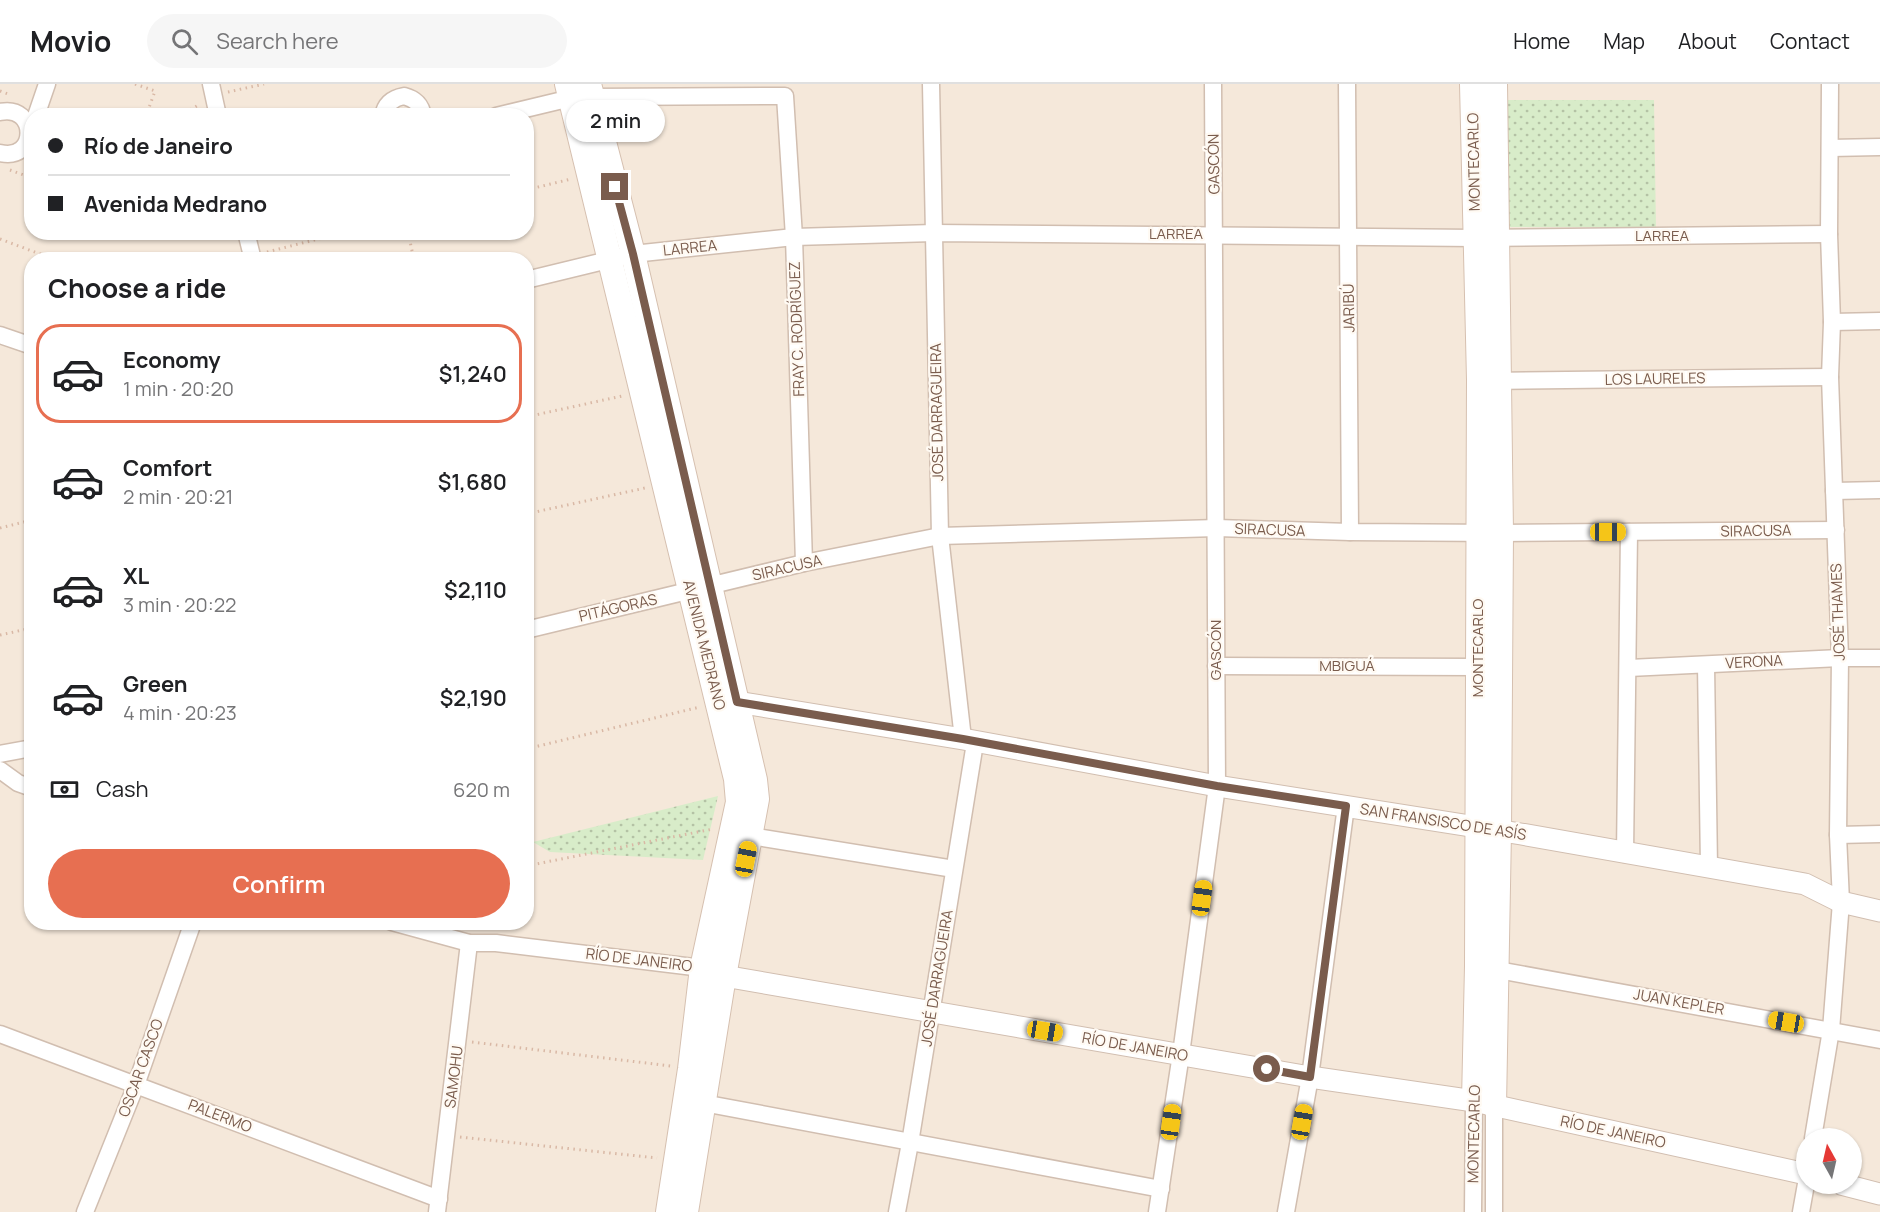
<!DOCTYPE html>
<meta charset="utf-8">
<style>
body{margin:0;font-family:Manrope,sans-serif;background:#f6f6f6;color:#202124;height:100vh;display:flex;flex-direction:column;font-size:22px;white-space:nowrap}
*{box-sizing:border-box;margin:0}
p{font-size:20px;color:#757577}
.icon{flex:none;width:33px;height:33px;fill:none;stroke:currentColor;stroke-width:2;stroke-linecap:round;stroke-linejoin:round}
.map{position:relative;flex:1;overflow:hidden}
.sheet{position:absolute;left:24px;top:168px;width:510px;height:678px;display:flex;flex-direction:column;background:#fff;border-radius:24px;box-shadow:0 2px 4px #0004}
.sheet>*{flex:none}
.hud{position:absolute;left:24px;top:24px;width:510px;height:132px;border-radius:24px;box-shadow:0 2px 4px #0004;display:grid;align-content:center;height:132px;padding:0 24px;background:#fff}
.needle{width:39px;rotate:352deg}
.tools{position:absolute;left:1796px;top:1044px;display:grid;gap:12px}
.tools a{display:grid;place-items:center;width:66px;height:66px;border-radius:50%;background:#fff;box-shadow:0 2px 4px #0004;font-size:30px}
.end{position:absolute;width:27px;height:27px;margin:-14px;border:8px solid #7a5c4d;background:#fff;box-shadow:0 0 0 3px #fff}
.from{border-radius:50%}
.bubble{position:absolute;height:42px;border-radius:21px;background:#fff;box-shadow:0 2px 4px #0004;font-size:20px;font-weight:600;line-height:42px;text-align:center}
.car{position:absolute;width:18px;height:36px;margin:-18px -9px;border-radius:8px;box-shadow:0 0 4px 2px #0007;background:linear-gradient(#f5c518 24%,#345 0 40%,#f5c518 0 76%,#345 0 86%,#f5c518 0)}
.hud b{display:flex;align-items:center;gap:21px;height:57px;font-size:22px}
.hud b+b{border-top:2px solid #e0e0e0}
.hud i{width:15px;height:15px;background:#202124}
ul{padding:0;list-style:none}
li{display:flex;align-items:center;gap:18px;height:99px;margin:0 12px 9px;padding:0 12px;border:3px solid transparent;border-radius:24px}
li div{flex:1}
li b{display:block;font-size:22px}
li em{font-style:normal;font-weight:600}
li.on{border-color:#e76f51}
li>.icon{width:54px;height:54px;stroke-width:1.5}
h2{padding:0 24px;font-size:27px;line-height:72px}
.pay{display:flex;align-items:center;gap:15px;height:66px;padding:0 24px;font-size:22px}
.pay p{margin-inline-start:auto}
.action{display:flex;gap:12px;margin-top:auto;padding:12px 24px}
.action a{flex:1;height:69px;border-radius:36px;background:#e76f51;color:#fff;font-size:24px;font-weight:600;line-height:69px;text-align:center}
header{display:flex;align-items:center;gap:36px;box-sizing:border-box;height:84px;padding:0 30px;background:#fff;border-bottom:2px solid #e0e0e0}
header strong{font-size:28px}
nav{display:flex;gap:33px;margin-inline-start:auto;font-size:21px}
.search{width:420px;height:54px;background:#f6f6f6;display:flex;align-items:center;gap:15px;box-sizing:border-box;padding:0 21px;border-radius:33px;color:#757577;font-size:22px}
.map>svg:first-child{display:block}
</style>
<header>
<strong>Movio</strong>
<div class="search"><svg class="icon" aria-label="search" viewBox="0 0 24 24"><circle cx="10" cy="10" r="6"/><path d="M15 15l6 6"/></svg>Search here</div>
<nav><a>Home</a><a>Map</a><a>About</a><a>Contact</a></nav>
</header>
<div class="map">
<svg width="1880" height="1128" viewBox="0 0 1880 1128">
<defs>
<pattern id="grass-dots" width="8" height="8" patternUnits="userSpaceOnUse" patternTransform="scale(1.5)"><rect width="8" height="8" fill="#d8ecc9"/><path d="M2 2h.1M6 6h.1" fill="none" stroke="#b4c2a5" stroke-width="1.8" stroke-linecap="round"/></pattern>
</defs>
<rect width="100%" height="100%" fill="#fdf6ec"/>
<path fill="#f5e8da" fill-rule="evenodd" d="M0,0H1880V1128H0ZM32,32H526V148H32ZM32,176H526V838H32ZM1806,1054H1851V1100H1806Z"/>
<g fill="url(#grass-dots)">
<polygon points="1507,16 1654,16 1656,143 1508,143"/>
<polygon points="718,712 703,776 550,768 533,758"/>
</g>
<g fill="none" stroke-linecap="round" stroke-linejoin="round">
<defs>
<g id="minor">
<polyline points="211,0 218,32"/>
<polyline points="931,0 940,452 963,655"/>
<polyline points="1347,0 1350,448"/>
<polyline points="592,13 785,12 794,153 804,479"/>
<path d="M0,28C38,20 38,78 0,69"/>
<polyline points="36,32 47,0"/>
<path d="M383,32C385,20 393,14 404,12C415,15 421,20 423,32"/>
<polyline points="496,32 571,14"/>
<polyline points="1830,64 1880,63"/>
<polyline points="246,148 253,176"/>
<polyline points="526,196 633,170 794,153 934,149 1475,154 1829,150"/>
<polyline points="1832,238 1880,237"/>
<polyline points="0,251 32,262"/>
<polyline points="1489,297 1830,293"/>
<polyline points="1834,407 1880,406"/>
<polyline points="526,546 804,479 940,452 1217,444 1350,448 1501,449 1836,446"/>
<polyline points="1706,581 1709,783"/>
<polyline points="1216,582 1478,583"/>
<polyline points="1629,584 1840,574 1880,574"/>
<polyline points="0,670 32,664"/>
<polyline points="0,686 18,699 32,704"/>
<polyline points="1838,751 1880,750"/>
<polyline points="751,752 954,785"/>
<polyline points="1625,770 1629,448"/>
<polyline points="392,838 469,859 496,859 702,884"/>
<polyline points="1487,884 1880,956"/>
<polyline points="0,950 439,1115"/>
<polyline points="703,1019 1161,1105"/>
<polyline points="1494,1022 1494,1128"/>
<polyline points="1813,1054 1831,946 1841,818 1838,751 1840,574 1830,293 1832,238 1829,150 1830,0"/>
<polyline points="85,1128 136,1001 193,838"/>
<polyline points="437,1128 469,859"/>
<polyline points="897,1128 910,1059 975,659"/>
<polyline points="1157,1128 1181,970 1217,702 1213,0"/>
<polyline points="1286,1128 1310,993 1346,722"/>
<polyline points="1473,1128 1474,1017"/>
<polyline points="1801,1128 1806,1100"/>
</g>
<g id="tertiary">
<polyline points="721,618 737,618 963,655 1217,702 1521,750 1805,800 1841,818 1880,827"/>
<polyline points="710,886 724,892 1310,993 1474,1017 1806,1090"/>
<polyline points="1841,1100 1880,1110"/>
</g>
<g id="secondary">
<polyline points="567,0 736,695 738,718 702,884 690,985 668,1128"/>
<polyline points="589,0 633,170 755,696 757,715 724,892 686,1128"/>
<polyline points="1472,0 1479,296 1477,882 1474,1017"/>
<polyline points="1494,1022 1499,747 1501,449 1495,0"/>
</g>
</defs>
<use href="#minor" stroke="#d1beb0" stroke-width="19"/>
<use href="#tertiary" stroke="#d1beb0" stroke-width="23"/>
<use href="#secondary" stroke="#d6c0b0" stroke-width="26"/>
<g stroke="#d9b8a5" stroke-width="3" stroke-dasharray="1.5 4.5" stroke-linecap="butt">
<polyline points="135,0 155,7 146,32"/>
<polyline points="0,7 11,11"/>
<polyline points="228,8 264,0"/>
<polyline points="54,27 67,32"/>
<polyline points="180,32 200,20"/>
<polyline points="10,86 32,94"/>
<polyline points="526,106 571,95"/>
<polyline points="408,148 414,176"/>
<polyline points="0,155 56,176"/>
<polyline points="267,168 346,148"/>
<polyline points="526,333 622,312"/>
<polyline points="526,430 645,404"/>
<polyline points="0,444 32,436"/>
<polyline points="0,551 32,544"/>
<polyline points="526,665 700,623"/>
<polyline points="526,782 713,745"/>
<polyline points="472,958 671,982"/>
<polyline points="460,1053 657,1074"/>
</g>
<use href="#minor" stroke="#fff" stroke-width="16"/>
<use href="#tertiary" stroke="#fff" stroke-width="21"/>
<use href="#secondary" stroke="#fff" stroke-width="24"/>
</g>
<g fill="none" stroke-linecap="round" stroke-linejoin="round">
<polyline stroke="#7a5c4d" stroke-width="8" points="615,103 633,170 737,618 963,655 1217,702 1346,722 1310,993 1267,985"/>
</g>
<g text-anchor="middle" stroke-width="4.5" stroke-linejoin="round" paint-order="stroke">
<g font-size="15" fill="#7a5c4d" stroke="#fffaf3">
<text transform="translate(1474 78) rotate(-91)" y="5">MONTECARLO</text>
<text transform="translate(1214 80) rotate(-91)" y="5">GASCÓN</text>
<text x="1176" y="155">LARREA</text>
<text x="1662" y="157">LARREA</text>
<text transform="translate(690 164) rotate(-6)" y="5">LARREA</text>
<text transform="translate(1349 224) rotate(-91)" y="5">JARIBÚ</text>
<text transform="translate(797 245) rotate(-92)" y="5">FRAY C. RODRÍGUEZ</text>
<text transform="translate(1655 295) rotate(-1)" y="5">LOS LAURELES</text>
<text transform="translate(937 328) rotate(-91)" y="5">JOSÉ DARRAGUEIRA</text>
<text transform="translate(1270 446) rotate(2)" y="5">SIRACUSA</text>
<text transform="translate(1756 447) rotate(-1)" y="5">SIRACUSA</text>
<text transform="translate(787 484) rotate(-13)" y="5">SIRACUSA</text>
<text transform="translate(618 524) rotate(-13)" y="5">PITÁGORAS</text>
<text transform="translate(1838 528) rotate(-92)" y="5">JOSÉ THAMES</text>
<text transform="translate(704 561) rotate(76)" y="5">AVENIDA MEDRANO</text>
<text transform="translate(1478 564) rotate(-90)" y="5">MONTECARLO</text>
<text transform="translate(1216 566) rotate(-90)" y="5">GASCÓN</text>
<text transform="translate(1754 578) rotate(-3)" y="5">VERONA</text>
<text x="1347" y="587">MBIGUÁ</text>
<text transform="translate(1443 738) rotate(9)" y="5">SAN FRANSISCO DE ASÍS</text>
<text transform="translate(639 876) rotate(7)" y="5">RÍO DE JANEIRO</text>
<text transform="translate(937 894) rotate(-81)" y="5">JOSÉ DARRAGUEIRA</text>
<text transform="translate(1679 918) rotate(10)" y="5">JUAN KEPLER</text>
<text transform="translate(1135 963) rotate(10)" y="5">RÍO DE JANEIRO</text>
<text transform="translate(141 984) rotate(-70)" y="5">OSCAR CASCO</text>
<text transform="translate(454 993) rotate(-83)" y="5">SAMOHU</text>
<text transform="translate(220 1032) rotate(21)" y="5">PALERMO</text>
<text transform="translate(1613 1048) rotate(12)" y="5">RÍO DE JANEIRO</text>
<text transform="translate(1474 1050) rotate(-89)" y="5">MONTECARLO</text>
</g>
</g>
</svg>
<div class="tools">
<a><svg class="needle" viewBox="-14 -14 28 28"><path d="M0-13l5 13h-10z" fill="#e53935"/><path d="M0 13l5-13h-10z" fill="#757577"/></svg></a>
</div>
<i class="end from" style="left:1267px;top:985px"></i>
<i class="end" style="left:615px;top:103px"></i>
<div class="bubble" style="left:566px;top:16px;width:99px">2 min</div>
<i class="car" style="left:1608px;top:448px;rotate:90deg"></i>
<i class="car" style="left:746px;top:775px;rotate:11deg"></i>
<i class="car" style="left:1202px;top:814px;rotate:8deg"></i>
<i class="car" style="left:1786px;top:938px;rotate:280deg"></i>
<i class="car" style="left:1045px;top:947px;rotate:99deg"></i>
<i class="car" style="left:1171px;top:1038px;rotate:8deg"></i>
<i class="car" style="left:1302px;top:1038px;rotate:10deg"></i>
<div class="hud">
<b><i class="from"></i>Río de Janeiro</b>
<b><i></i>Avenida Medrano</b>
</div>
<section class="sheet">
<h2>Choose a ride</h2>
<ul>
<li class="on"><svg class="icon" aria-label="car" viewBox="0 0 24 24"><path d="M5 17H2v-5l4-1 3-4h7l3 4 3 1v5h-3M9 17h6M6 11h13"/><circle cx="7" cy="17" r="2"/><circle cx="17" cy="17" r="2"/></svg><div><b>Economy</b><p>1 min · 20:20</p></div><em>$1,240</em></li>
<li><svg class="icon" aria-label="car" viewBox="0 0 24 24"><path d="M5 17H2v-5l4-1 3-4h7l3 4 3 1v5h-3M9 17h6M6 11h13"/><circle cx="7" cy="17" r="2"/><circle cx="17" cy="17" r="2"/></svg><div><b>Comfort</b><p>2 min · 20:21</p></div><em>$1,680</em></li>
<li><svg class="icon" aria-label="car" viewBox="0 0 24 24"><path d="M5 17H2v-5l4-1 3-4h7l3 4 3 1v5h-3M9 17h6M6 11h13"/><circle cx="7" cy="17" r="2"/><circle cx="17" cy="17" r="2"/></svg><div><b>XL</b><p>3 min · 20:22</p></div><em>$2,110</em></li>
<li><svg class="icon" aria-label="car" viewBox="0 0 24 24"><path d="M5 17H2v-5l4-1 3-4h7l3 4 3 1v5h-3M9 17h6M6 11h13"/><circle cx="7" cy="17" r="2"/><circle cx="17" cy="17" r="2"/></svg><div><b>Green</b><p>4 min · 20:23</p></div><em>$2,190</em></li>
</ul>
<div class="pay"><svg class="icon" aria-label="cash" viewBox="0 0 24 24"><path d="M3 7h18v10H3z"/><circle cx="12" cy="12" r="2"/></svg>Cash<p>620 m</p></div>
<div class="action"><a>Confirm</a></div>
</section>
</div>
